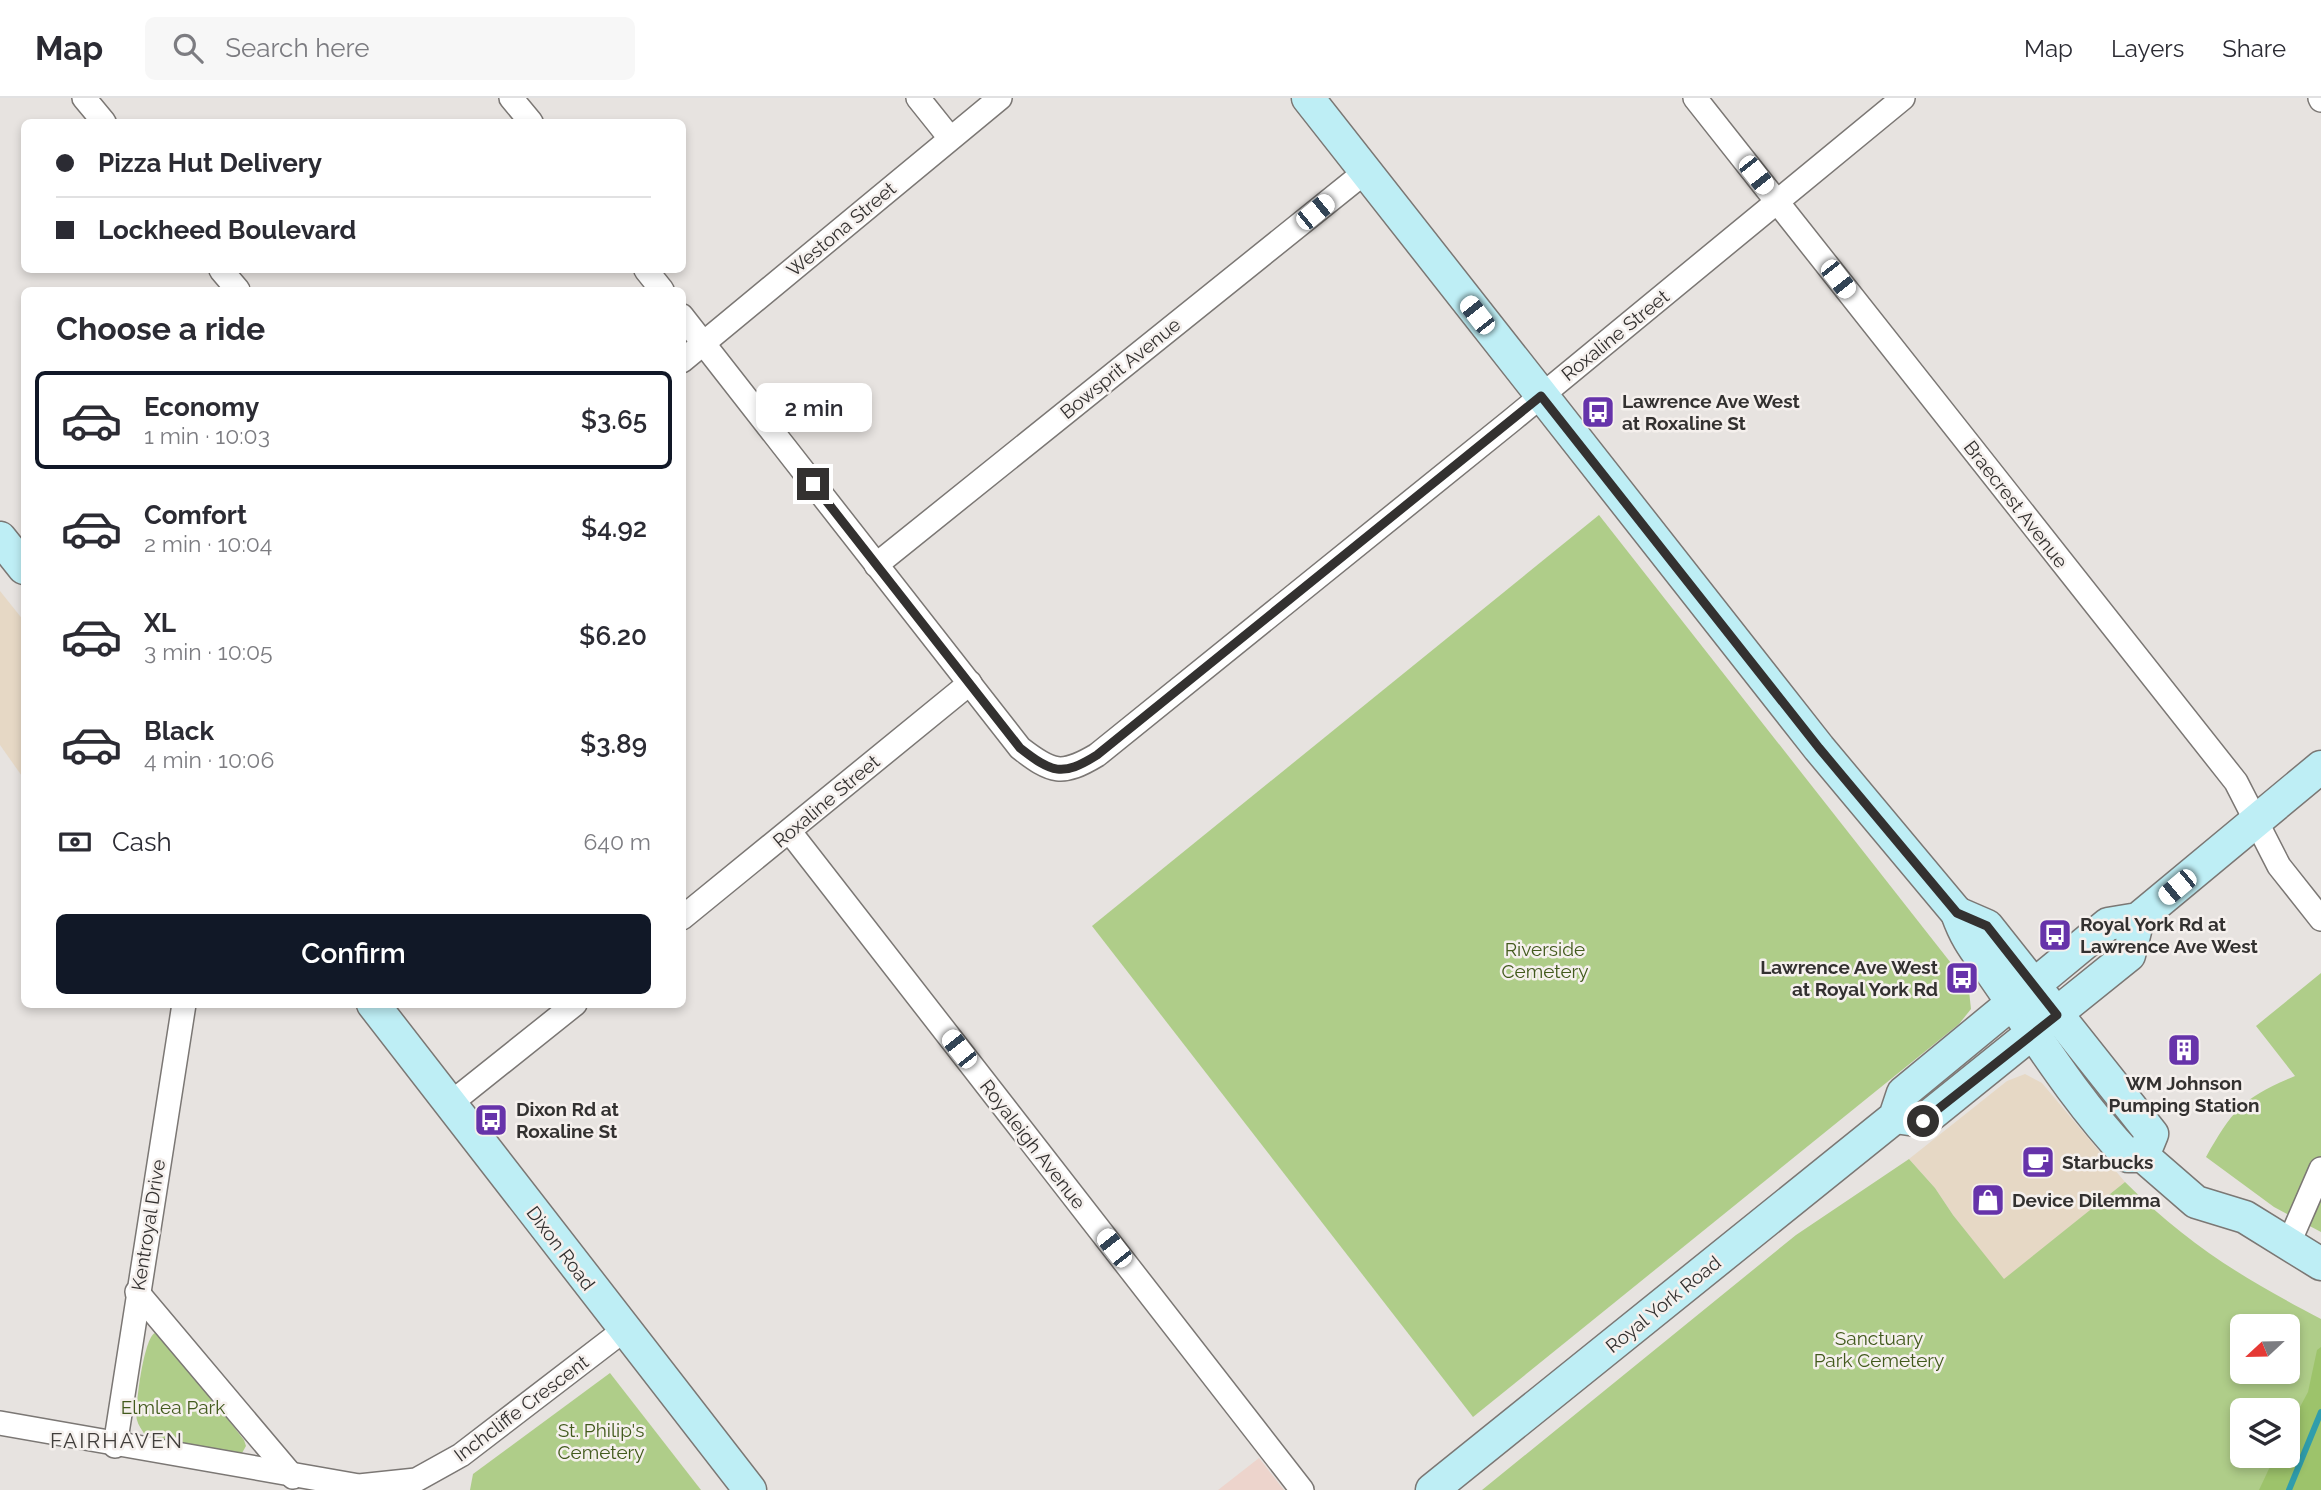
<!DOCTYPE html>
<meta charset="utf-8">
<style>
body{margin:0;font-family:Raleway,sans-serif;background:#f7f7f7;color:#2b2b33;height:100vh;display:flex;flex-direction:column;font-size:26px;white-space:nowrap}
*{box-sizing:border-box;margin:0}
p{font-size:23px;color:#7c7c81}
.icon{flex:none;width:38px;height:38px;fill:none;stroke:currentColor;stroke-width:2;stroke-linecap:round;stroke-linejoin:round}
.map{position:relative;flex:1;overflow:hidden}
.details{position:absolute;left:21px;top:189px;width:665px;height:721px;display:flex;flex-direction:column;background:#fff;border-radius:10px;box-shadow:0 4px 10px #0003}
.details>*{flex:none}
.hud{position:absolute;left:21px;top:21px;width:665px;height:154px;border-radius:10px;box-shadow:0 4px 10px #0003;display:grid;align-content:center;height:154px;padding:0 35px;background:#fff}
.needle{width:46px;rotate:248deg}
.tools{position:absolute;left:2230px;top:1216px;display:grid;gap:14px}
.tools a{display:grid;place-items:center;width:70px;height:70px;border-radius:10px;background:#fff;box-shadow:0 4px 10px #0003;font-size:35px}
.end{position:absolute;width:32px;height:32px;margin:-16px;border:9px solid #333130;background:#fff;box-shadow:0 0 0 4px #fff}
.from{border-radius:50%}
.bubble{position:absolute;height:49px;border-radius:10px;background:#fff;box-shadow:0 4px 10px #0003;font-size:23px;font-weight:600;line-height:49px;text-align:center}
.car{position:absolute;width:21px;height:42px;margin:-21px -10px;border-radius:9px;box-shadow:0 0 5px 2px #0007;background:linear-gradient(#fff 24%,#345 0 40%,#fff 0 76%,#345 0 86%,#fff 0)}
.hud b{display:flex;align-items:center;gap:24px;height:66px;font-size:26px}
.hud b+b{border-top:2px solid #e1e1e2}
.hud i{width:18px;height:18px;background:#2b2b33}
ul{padding:0;list-style:none}
li{display:flex;align-items:center;gap:21px;height:98px;margin:0 14px 10px;padding:0 21px;border:4px solid transparent;border-radius:10px}
li div{flex:1}
li b{display:block;font-size:26px}
li em{font-style:normal;font-weight:600}
li.current{border-color:#111827}
li>.icon{width:63px;height:63px;stroke-width:1.5}
h2{padding:0 35px;font-size:32px;line-height:84px}
.pay{display:flex;align-items:center;gap:18px;height:77px;padding:0 35px;font-size:26px}
.pay p{margin-inline-start:auto}
.primary-button{display:flex;gap:14px;margin-top:auto;padding:14px 35px}
.primary-button a{flex:1;height:80px;border-radius:10px;background:#111827;color:#fff;font-size:28px;font-weight:600;line-height:80px;text-align:center}
header{display:flex;align-items:center;gap:42px;box-sizing:border-box;height:98px;padding:0 35px;background:#fff;border-bottom:2px solid #e1e1e2}
header strong{font-size:33px}
nav{display:flex;gap:38px;margin-inline-start:auto;font-size:24px}
.search{width:490px;height:63px;background:#f7f7f7;display:flex;align-items:center;gap:18px;box-sizing:border-box;padding:0 24px;border-radius:10px;color:#7c7c81;font-size:26px}
.map>svg:first-child{display:block}
</style>
<header>
<strong>Map</strong>
<div class="search"><svg class="icon" aria-label="search" viewBox="0 0 24 24"><circle cx="10" cy="10" r="6"/><path d="M15 15l6 6"/></svg>Search here</div>
<nav><a>Map</a><a>Layers</a><a>Share</a></nav>
</header>
<div class="map">
<svg width="2321" height="1392" viewBox="0 0 2321 1392">
<rect width="100%" height="100%" fill="#e7e3e0"/>
<g fill="#e6d8c5">
<polygon points="0,493 24,523 24,681 0,647"/>
<polygon points="2025,976 2042,985 2125,1084 2004,1182 1953,1117 1935,1090 1909,1061 2007,983"/>
</g>
<polygon fill="#edd4cc" points="1259,1360 1284,1392 1218,1392"/>
<g fill="#afcd89" fill-rule="evenodd">
<polygon points="1599,417 1958,874 1969,893 1971,911 1959,926 1473,1319 1092,828"/>
<path d="M2321,875V1134L2274,1109L2206,1059C2233,1011 2244,999 2295,978L2256,928Z"/>
<path d="M1909,1061L1935,1090L1953,1117L2004,1181L2125,1084C2188,1147 2243,1180 2321,1221V1392H1482L1796,1137ZM2242,1228H2287V1274H2242ZM2242,1312H2287V1358H2242Z"/>
<path d="M155,1235L166,1241L244,1342L246,1348L242,1355L233,1358L145,1337C142,1332 138,1327 137,1322C135,1308 144,1239 155,1235Z"/>
<polygon points="610,1275 701,1392 470,1392 473,1376"/>
</g>
<polygon fill="#9dc36b" points="2321,1249 2321,1392 2259,1392 2275,1358 2287,1358 2287,1333 2308,1294 2317,1252"/>
<g fill="none" stroke-linecap="round" stroke-linejoin="round">
<polyline stroke="#2f9dac" stroke-width="6" points="2289,1392 2321,1314"/>
<defs>
<g id="minor">
<polyline points="84,0 104,24"/>
<polyline points="511,0 531,24"/>
<polyline points="918,0 950,40"/>
<polyline points="1695,0 2236,684 2279,768 2321,821"/>
<polyline points="2320,0 2321,2"/>
<polyline points="221,172 238,192"/>
<polyline points="646,172 662,192"/>
<path d="M682,218L1020,650C1052,675 1062,678 1097,657L1512,322L1903,0"/>
<polyline points="682,263 1000,0"/>
<polyline points="876,467 1365,74"/>
<polyline points="790,734 1302,1392"/>
<polyline points="682,820 970,585"/>
<polyline points="451,1005 575,906"/>
<polyline points="2288,1147 2321,1071"/>
<polyline points="137,1194 293,1379"/>
<polyline points="0,1325 359,1388 416,1382 461,1357 624,1232"/>
<polyline points="115,1348 184,906"/>
</g>
<g id="secondary">
<path d="M1308,0L1819,650L1957,815C1967,843 1976,852 1992,875C2036,938 2075,1002 2128,1058H2143L2196,1104L2245,1119L2321,1166"/>
<polyline points="0,440 24,470"/>
<polyline points="1957,815 1987,828 2152,1036 2143,1058"/>
<polyline points="373,906 750,1392"/>
<polyline points="1895,1019 1923,1023 2129,857 2138,821"/>
<polyline points="1432,1392 1895,1019 1903,995 2108,826 2138,821 2321,669"/>
</g>
</defs>
<use href="#minor" stroke="#7b7774" stroke-width="26"/>
<use href="#secondary" stroke="#7b7774" stroke-width="35"/>
<use href="#minor" stroke="#fff" stroke-width="23"/>
<use href="#secondary" stroke="#beeef5" stroke-width="32"/>
</g>
<g fill="none" stroke-linecap="round" stroke-linejoin="round">
<path stroke="#333130" stroke-width="9" d="M813,386L1020,650C1052,675 1062,679 1097,657L1541,298L1819,650L1957,815L1987,828L2057,917L1923,1023"/>
</g>
<defs>
<symbol id="bus-square" viewBox="-11 -11 22 22"><rect x="-9" y="-9" width="18" height="18" rx="4" fill="#63a" stroke="#f5f0ed"/><path d="M-5-6H5V4H4V6H2V4H-2V6H-4V4H-5ZM-3.5-4V0h7V-4ZM-3.5 1.2v1.5H-2V1.2ZM2 1.2v1.5H3.5V1.2Z" fill="#fff"/></symbol>
<symbol id="building-square" viewBox="-11 -11 22 22"><rect x="-9" y="-9" width="18" height="18" rx="4" fill="#63a" stroke="#f5f0ed"/><path d="M-4-6H4V6H1V3H-1V6H-4ZM-2.5-4.3h1.7v1.8h-1.7ZM.8-4.3h1.7v1.8H.8ZM-2.5-1h1.7V.8h-1.7ZM.8-1h1.7V.8H.8Z" fill="#fff"/></symbol>
<symbol id="cafe-square" viewBox="-11 -11 22 22"><rect x="-9" y="-9" width="18" height="18" rx="4" fill="#63a" stroke="#f5f0ed"/><path d="M-5.5-4.5H6V0H3Q3 3.5 0 3.5H-2.5Q-5.5 3.5-5.5 0ZM3-3.2v2h1.7v-2ZM-6 4.5H4V6H-6Z" fill="#fff"/></symbol>
<symbol id="shop-square" viewBox="-11 -11 22 22"><rect x="-9" y="-9" width="18" height="18" rx="4" fill="#63a" stroke="#f5f0ed"/><path d="M-5-2.5h2.3a2.7 3.5 0 0 1 5.4 0H5L5.5 6h-11ZM-1.5-2.5h3a1.5 2.3 0 0 0-3 0Z" fill="#fff"/></symbol>
</defs>
<g fill-rule="evenodd">
<use href="#bus-square" x="1579" y="295" width="38" height="38"/>
<use href="#bus-square" x="2036" y="818" width="38" height="38"/>
<use href="#bus-square" x="1943" y="861" width="38" height="38"/>
<use href="#building-square" x="2165" y="933" width="38" height="38"/>
<use href="#bus-square" x="472" y="1003" width="38" height="38"/>
<use href="#cafe-square" x="2019" y="1045" width="38" height="38"/>
<use href="#shop-square" x="1969" y="1083" width="38" height="38"/>
</g>
<g text-anchor="middle" stroke-width="5" stroke-linejoin="round" paint-order="stroke">
<g font-size="19" fill="#333130" stroke="#f5f0ed">
<text transform="translate(841 131) rotate(-40)" y="7">Westona Street</text>
<text transform="translate(1615 237) rotate(-39)" y="7">Roxaline Street</text>
<text transform="translate(1120 270) rotate(-39)" y="7">Bowsprit Avenue</text>
<text transform="translate(2016 406) rotate(52)" y="7">Braecrest Avenue</text>
<text transform="translate(826 703) rotate(-40)" y="7">Roxaline Street</text>
<text transform="translate(1033 1046) rotate(52)" y="7">Royaleigh Avenue</text>
<text transform="translate(148 1127) rotate(-81)" y="7">Kentroyal Drive</text>
<text transform="translate(561 1150) rotate(53)" y="7">Dixon Road</text>
<text transform="translate(1663 1206) rotate(-39)" y="7">Royal York Road</text>
<text transform="translate(521 1310) rotate(-37)" y="7">Inchcliffe Crescent</text>
</g>
<g font-size="19" font-weight="bold" fill="#333130" stroke="#f5f0ed" text-anchor="start">
<text x="1622" y="310">Lawrence Ave West<tspan x="1622" dy="22">at Roxaline St</tspan></text>
<text x="2080" y="833">Royal York Rd at<tspan x="2080" dy="22">Lawrence Ave West</tspan></text>
<text x="1938" y="876" text-anchor="end">Lawrence Ave West<tspan x="1938" dy="22">at Royal York Rd</tspan></text>
<text x="2184" y="992" text-anchor="middle">WM Johnson<tspan x="2184" dy="22">Pumping Station</tspan></text>
<text x="516" y="1018">Dixon Rd at<tspan x="516" dy="22">Roxaline St</tspan></text>
<text x="2062" y="1071">Starbucks</text>
<text x="2012" y="1109">Device Dilemma</text>
</g>
<g font-size="19" fill="#425a1d" stroke="#f5f0ed">
<text x="1545" y="858">Riverside<tspan x="1545" dy="22">Cemetery</tspan></text>
<text x="1879" y="1247">Sanctuary<tspan x="1879" dy="22">Park Cemetery</tspan></text>
<text x="173" y="1316">Elmlea Park</text>
<text x="601" y="1339">St. Philip's<tspan x="601" dy="22">Cemetery</tspan></text>
</g>
<g font-size="21" letter-spacing="2" fill="#413e3b" stroke="#f5f0ed">
<text x="117" y="1350">FAIRHAVEN</text>
</g>
</g>
</svg>
<div class="tools">
<a><svg class="needle" viewBox="-14 -14 28 28"><path d="M0-13l5 13h-10z" fill="#e53935"/><path d="M0 13l5-13h-10z" fill="#7c7c81"/></svg></a>
<a><svg class="icon" aria-label="layers" viewBox="0 0 24 24"><path d="M12 4l9 5-9 5-9-5zM3 14l9 5 9-5"/></svg></a>
</div>
<i class="end from" style="left:1923px;top:1023px"></i>
<i class="end" style="left:813px;top:386px"></i>
<div class="bubble" style="left:756px;top:285px;width:116px">2 min</div>
<i class="car" style="left:1756px;top:77px;rotate:142deg"></i>
<i class="car" style="left:1315px;top:114px;rotate:51deg"></i>
<i class="car" style="left:1838px;top:181px;rotate:142deg"></i>
<i class="car" style="left:1477px;top:217px;rotate:322deg"></i>
<i class="car" style="left:2177px;top:789px;rotate:230deg"></i>
<i class="car" style="left:959px;top:951px;rotate:322deg"></i>
<i class="car" style="left:1114px;top:1150px;rotate:322deg"></i>
<div class="hud">
<b><i class="from"></i>Pizza Hut Delivery</b>
<b><i></i>Lockheed Boulevard</b>
</div>
<section class="details">
<h2>Choose a ride</h2>
<ul>
<li class="current"><svg class="icon" aria-label="car" viewBox="0 0 24 24"><path d="M5 17H2v-5l4-1 3-4h7l3 4 3 1v5h-3M9 17h6M6 11h13"/><circle cx="7" cy="17" r="2"/><circle cx="17" cy="17" r="2"/></svg><div><b>Economy</b><p>1 min · 10:03</p></div><em>$3.65</em></li>
<li><svg class="icon" aria-label="car" viewBox="0 0 24 24"><path d="M5 17H2v-5l4-1 3-4h7l3 4 3 1v5h-3M9 17h6M6 11h13"/><circle cx="7" cy="17" r="2"/><circle cx="17" cy="17" r="2"/></svg><div><b>Comfort</b><p>2 min · 10:04</p></div><em>$4.92</em></li>
<li><svg class="icon" aria-label="car" viewBox="0 0 24 24"><path d="M5 17H2v-5l4-1 3-4h7l3 4 3 1v5h-3M9 17h6M6 11h13"/><circle cx="7" cy="17" r="2"/><circle cx="17" cy="17" r="2"/></svg><div><b>XL</b><p>3 min · 10:05</p></div><em>$6.20</em></li>
<li><svg class="icon" aria-label="car" viewBox="0 0 24 24"><path d="M5 17H2v-5l4-1 3-4h7l3 4 3 1v5h-3M9 17h6M6 11h13"/><circle cx="7" cy="17" r="2"/><circle cx="17" cy="17" r="2"/></svg><div><b>Black</b><p>4 min · 10:06</p></div><em>$3.89</em></li>
</ul>
<div class="pay"><svg class="icon" aria-label="cash" viewBox="0 0 24 24"><path d="M3 7h18v10H3z"/><circle cx="12" cy="12" r="2"/></svg>Cash<p>640 m</p></div>
<div class="primary-button"><a>Confirm</a></div>
</section>
</div>
